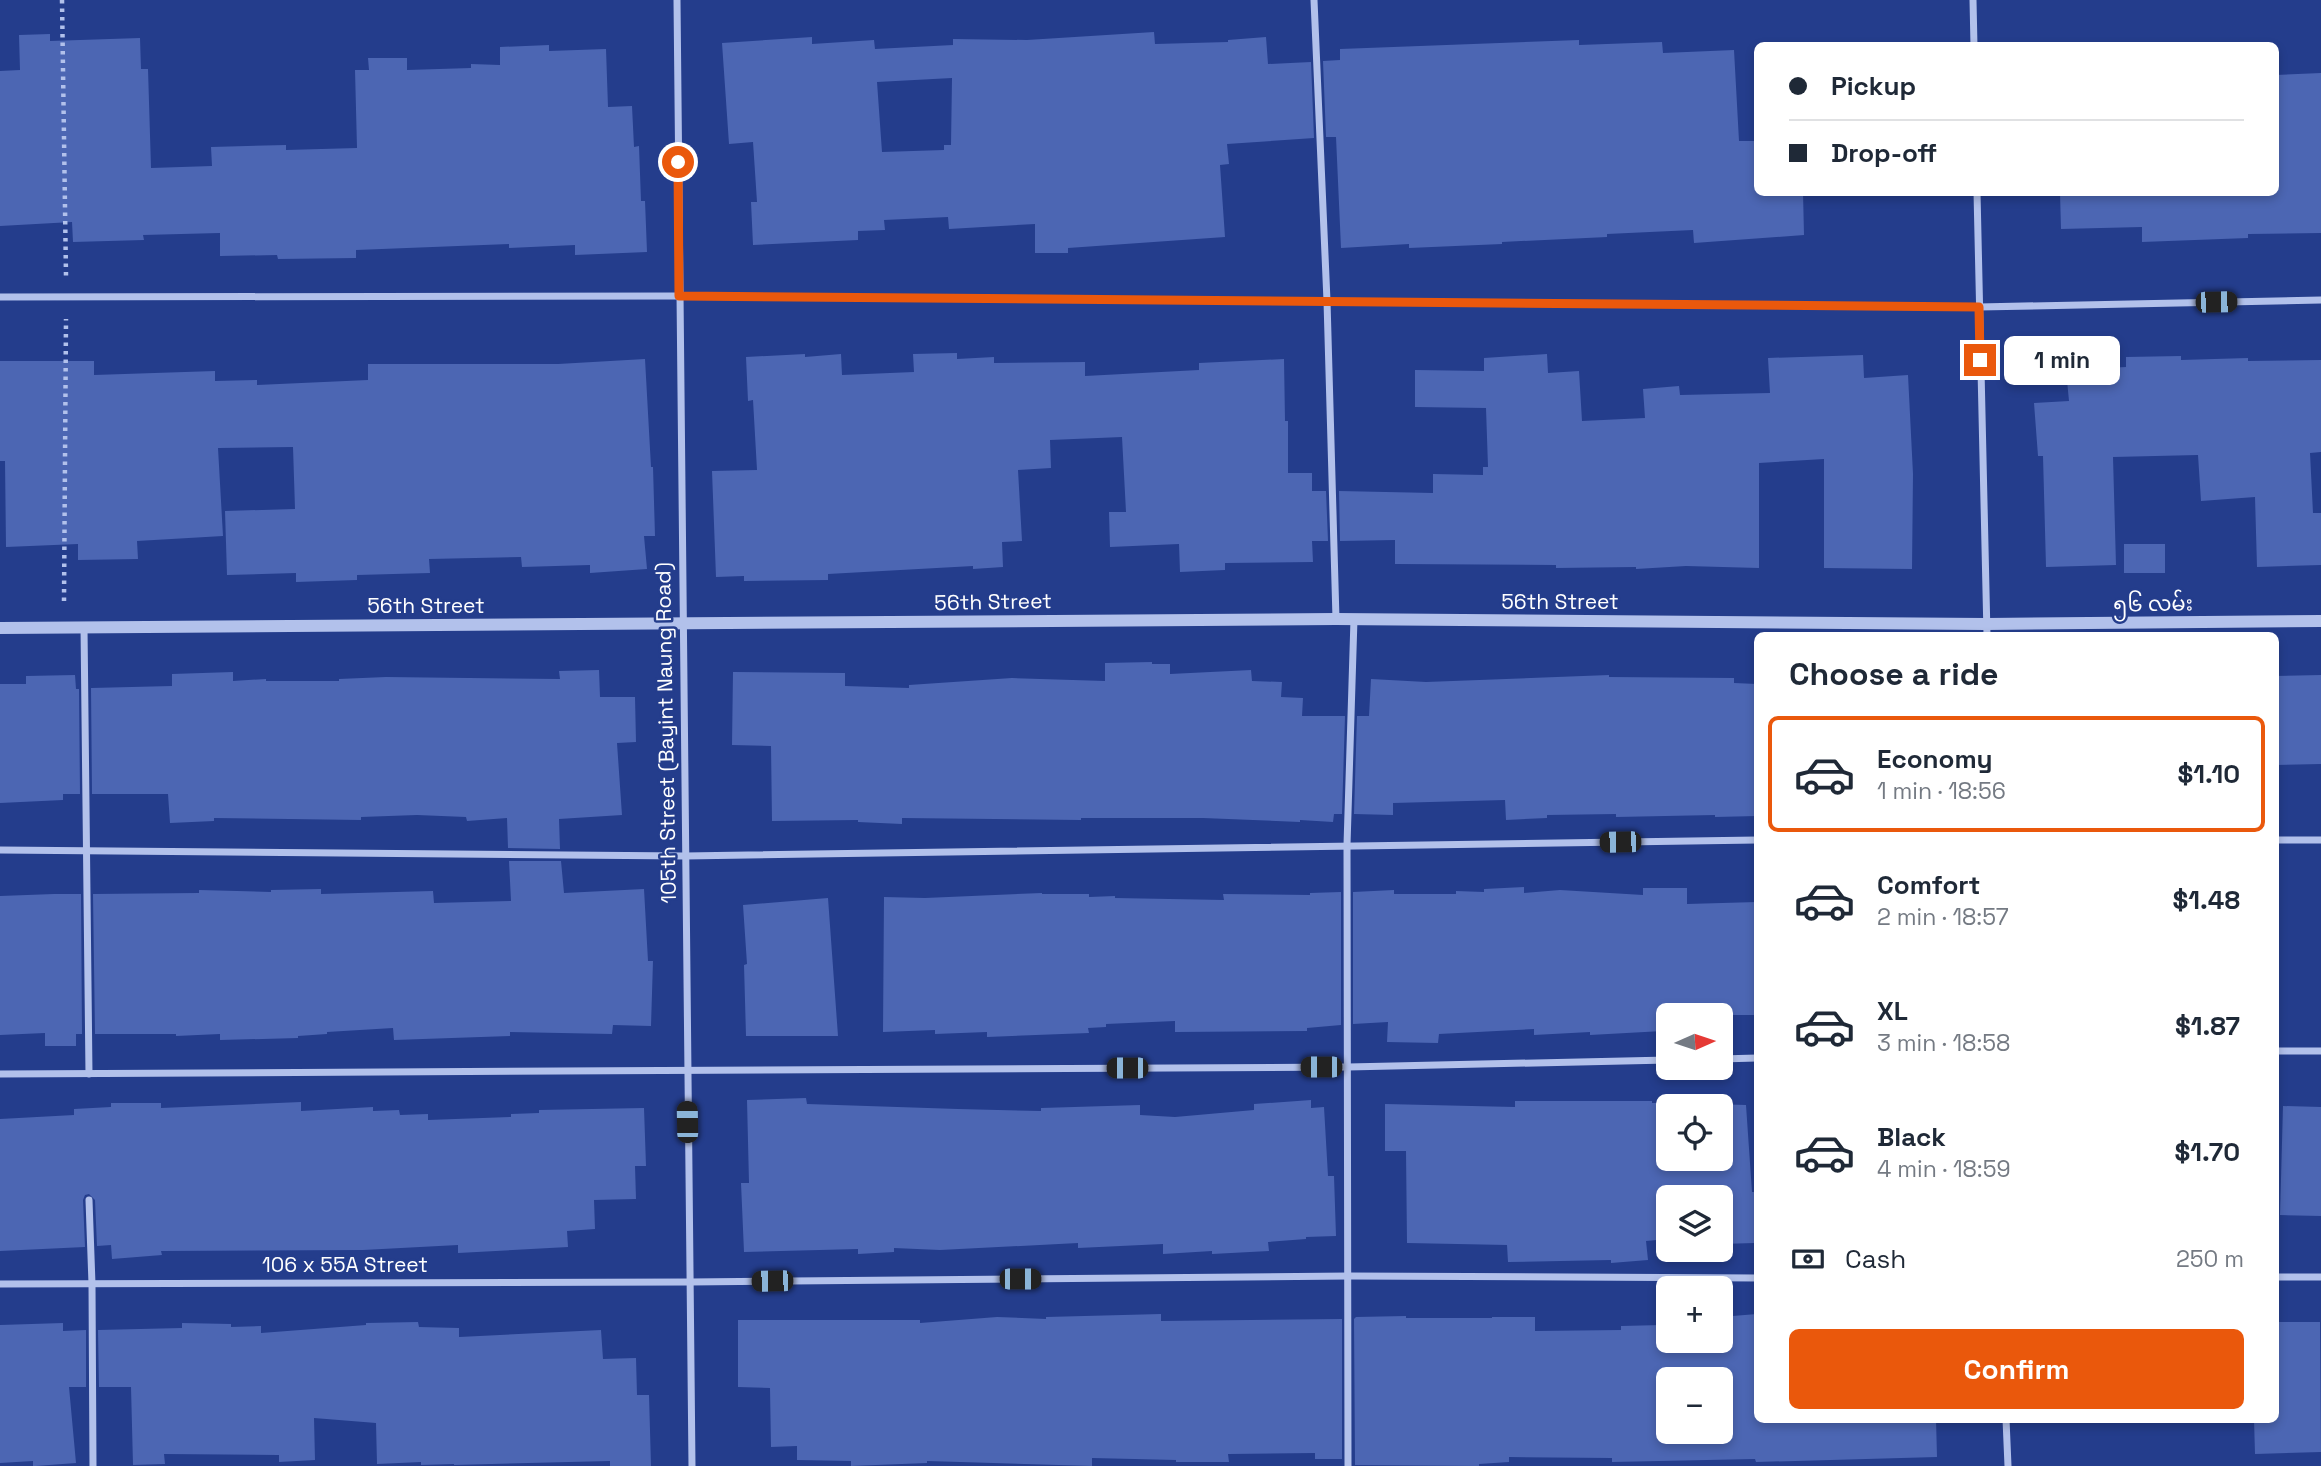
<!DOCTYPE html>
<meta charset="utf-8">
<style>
body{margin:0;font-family:"Space Grotesk","Noto Sans Myanmar",sans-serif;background:#f6f6f7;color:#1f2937;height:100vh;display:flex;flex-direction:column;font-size:26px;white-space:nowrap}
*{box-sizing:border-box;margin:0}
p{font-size:23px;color:#747a83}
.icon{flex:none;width:38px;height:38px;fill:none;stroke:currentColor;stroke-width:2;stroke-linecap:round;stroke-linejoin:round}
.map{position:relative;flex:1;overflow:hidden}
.panel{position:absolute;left:1754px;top:632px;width:525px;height:791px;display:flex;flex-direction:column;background:#fff;border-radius:10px;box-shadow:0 4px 10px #0003}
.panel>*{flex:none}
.top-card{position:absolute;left:1754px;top:42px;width:525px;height:154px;border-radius:10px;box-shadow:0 4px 10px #0003;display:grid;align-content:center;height:154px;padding:0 35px;background:#fff}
.needle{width:46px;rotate:87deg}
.controls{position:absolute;left:1656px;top:1003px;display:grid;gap:14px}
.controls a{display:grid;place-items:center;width:77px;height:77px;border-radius:10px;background:#fff;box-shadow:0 4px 10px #0003;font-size:35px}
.end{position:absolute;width:32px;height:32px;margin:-16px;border:9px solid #ea580c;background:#fff;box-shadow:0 0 0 4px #fff}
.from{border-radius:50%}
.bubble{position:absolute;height:49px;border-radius:10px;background:#fff;box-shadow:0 4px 10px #0003;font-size:23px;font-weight:700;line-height:49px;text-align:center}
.car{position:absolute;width:21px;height:42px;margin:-21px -10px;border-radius:9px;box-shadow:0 0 5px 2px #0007;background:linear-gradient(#222 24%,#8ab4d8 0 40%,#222 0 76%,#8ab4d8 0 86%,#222 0)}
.top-card b{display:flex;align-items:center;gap:24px;height:66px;font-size:26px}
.top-card b+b{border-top:2px solid #e0e1e3}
.top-card i{width:18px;height:18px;background:#1f2937}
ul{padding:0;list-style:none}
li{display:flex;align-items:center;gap:21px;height:116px;margin:0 14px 10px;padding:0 21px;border:4px solid transparent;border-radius:10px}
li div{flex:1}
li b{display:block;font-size:26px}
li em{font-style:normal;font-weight:700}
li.current{border-color:#ea580c}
li>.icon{width:63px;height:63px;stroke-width:1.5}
h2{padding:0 35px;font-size:32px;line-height:84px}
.pay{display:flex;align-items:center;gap:18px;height:77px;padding:0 35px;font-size:26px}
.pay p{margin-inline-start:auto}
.cta{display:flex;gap:14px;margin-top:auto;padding:14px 35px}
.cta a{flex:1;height:80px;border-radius:10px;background:#ea580c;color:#fff;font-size:28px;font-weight:700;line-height:80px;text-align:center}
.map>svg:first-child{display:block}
</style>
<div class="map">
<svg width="2321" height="1466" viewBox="0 0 2321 1466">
<rect width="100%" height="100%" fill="#243d8c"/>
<g fill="#4c66b3" fill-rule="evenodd">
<path d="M1154,32L1155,44L1228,42V40L1266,37L1268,64L1311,62L1314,138L1227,144L1229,164L1220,165L1225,237L1068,248V253H1035V224L949,229L948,217L884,220L885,230L858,231V240L753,245L751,202H757L753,142L729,144L722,43L812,37V44L874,40L875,49L953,45V39L1027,40ZM952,78L951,145H944V150L882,152L877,82Z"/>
<polygon points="50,34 50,41 140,38 141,69 148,69 151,168 212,166 211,147 286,145 286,150 357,148 355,70 369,70 368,58 407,58 407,70 471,68 471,64 500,65 500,47 549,45 549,51 606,49 608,107 632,106 634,147 639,146 641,201 645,201 647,252 575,255 575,245 509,248 509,244 356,250 356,258 278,259 277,255 220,256 220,233 143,235 144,240 73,242 72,222 0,226 0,71 20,70 19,35"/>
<polygon points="1579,40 1579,45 1662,42 1663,53 1734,50 1739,141 1757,141 1757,192 1803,192 1804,235 1694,243 1693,230 1607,234 1607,237 1502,242 1502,244 1409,248 1409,244 1341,248 1336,137 1326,137 1323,61 1340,60 1340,49"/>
<polygon points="2321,73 2321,233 2248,234 2248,238 2142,242 2142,227 2061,229 2060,192 2275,192 2275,75"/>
<polygon points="957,353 957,359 994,357 994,363 1085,362 1085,376 1199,370 1199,363 1284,359 1285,421 1288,421 1288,473 1312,473 1312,491 1326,491 1328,541 1312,541 1313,562 1225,563 1225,570 1180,572 1179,544 1110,547 1109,512 1126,512 1122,437 1050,440 1051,468 1018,470 1022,541 1002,542 1003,567 973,569 973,566 828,574 828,580 744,581 744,576 716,577 712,471 757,470 753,400 748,401 746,357 805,354 805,357 841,354 842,375 914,372 913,354"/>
<polygon points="1547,354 1548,373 1579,371 1582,421 1645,418 1643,389 1679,386 1680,395 1770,393 1768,358 1863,355 1864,378 1908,375 1913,474 1912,569 1824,568 1824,459 1759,463 1759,568 1686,566 1636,569 1636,567 1556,568 1556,565 1395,564 1395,540 1340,541 1339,491 1433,493 1433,474 1483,475 1483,467 1488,467 1486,408 1415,407 1415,370 1484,371 1484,358"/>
<polygon points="2181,356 2181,360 2248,358 2248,361 2321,360 2321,452 2310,453 2313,513 2321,513 2321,565 2257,567 2255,497 2201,501 2198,455 2113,457 2116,565 2046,567 2043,456 2038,456 2034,403 2069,401 2066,370 2126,367 2126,357"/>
<polygon points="645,359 651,467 653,467 655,536 644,536 647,569 590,573 590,565 522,567 521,557 429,559 430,573 357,575 357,580 296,582 296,573 227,575 225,511 295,509 293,447 218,448 223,536 137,541 138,559 78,560 78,544 6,547 5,461 0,461 0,361 94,361 94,375 215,371 215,381 257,380 257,385 368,380 368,364 558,364"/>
<rect x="2124" y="544" width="41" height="29"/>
<polygon points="1152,662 1152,664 1170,664 1170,674 1251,670 1252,681 1282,682 1281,697 1303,698 1302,716 1345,716 1342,814 1334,814 1333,822 1300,820 1300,822 1203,818 1081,818 1081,820 902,818 902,824 858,822 858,820 772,821 771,746 732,745 733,672 845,673 845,686 909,688 909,685 1012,678 1105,681 1105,663"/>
<polygon points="599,670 600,697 635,697 636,742 617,743 622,815 559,819 560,849 508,848 507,818 467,821 466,817 417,815 361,817 361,820 214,818 214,821 170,823 168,794 92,794 91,688 172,686 172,674 233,672 233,681 266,679 266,681 339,681 339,679 386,677 560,679 559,671"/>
<polygon points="75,675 76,689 79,689 80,794 63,794 63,800 0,803 0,684 26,684 26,676"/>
<polygon points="1609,675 1609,677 1734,678 1734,683 1757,684 1757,816 1715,817 1715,815 1616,817 1616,814 1547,815 1547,818 1506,820 1505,800 1393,803 1393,815 1354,814 1357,716 1369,716 1371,679 1426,682"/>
<polygon points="2321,675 2321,764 2275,765 2275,676"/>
<polygon points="509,861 561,861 564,893 644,889 648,961 653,961 651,1026 613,1025 612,1034 510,1032 510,1036 394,1040 393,1028 327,1032 327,1034 298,1036 298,1038 220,1040 220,1034 176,1036 176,1034 95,1034 93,894 199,893 199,890 271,892 271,890 321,889 321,894 433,891 434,903 511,901"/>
<polygon points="1524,887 1524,893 1560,890 1643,895 1643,888 1687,888 1687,904 1757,902 1757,1015 1662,1015 1663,1031 1590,1035 1590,1032 1534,1035 1534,1029 1439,1034 1438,1043 1387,1042 1388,1022 1353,1024 1353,892 1394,890 1394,894 1456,894 1456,891 1484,892 1484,889"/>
<polygon points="1341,892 1341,1025 1307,1028 1307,1031 1175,1032 1175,1021 1106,1024 1106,1027 1088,1028 1089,1033 987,1037 987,1032 935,1034 935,1030 883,1032 884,897 925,898 1042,893 1042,894 1089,894 1089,897 1115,896 1115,898 1224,900 1223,894 1310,895 1310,893"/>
<polygon points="54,894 81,894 82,1034 76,1034 76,1046 45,1046 45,1033 0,1035 0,896"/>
<polygon points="828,898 838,1036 746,1036 744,965 747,964 743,905"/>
<polygon points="806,1098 807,1104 958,1109 1041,1111 1041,1108 1140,1105 1140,1115 1175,1117 1254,1110 1254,1104 1311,1100 1311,1108 1324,1107 1328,1176 1334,1176 1336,1236 1306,1237 1306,1239 1268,1242 1269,1251 1212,1254 1212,1251 1163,1254 1163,1244 1078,1248 1078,1243 940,1250 894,1248 894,1252 858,1254 858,1249 744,1252 741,1183 749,1183 747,1100"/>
<path d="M1515,1101H1652V1103L1713,1102V1104L1746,1105L1752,1192H1757V1237H1755V1243L1720,1244V1197H1668V1239L1646,1241L1648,1260L1611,1263V1260L1508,1262L1507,1245L1407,1243L1406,1151H1385V1104L1515,1107ZM1668,1106H1720V1158H1668Z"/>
<polygon points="301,1102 301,1111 373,1107 373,1111 399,1110 400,1115 428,1114 428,1120 511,1117 511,1114 539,1113 539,1110 644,1108 646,1166 635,1166 636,1199 594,1200 595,1229 567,1231 568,1247 458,1253 458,1245 363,1250 161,1251 162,1255 112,1259 111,1245 97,1246 95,1200 89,1194 85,1195 83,1200 85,1247 0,1251 0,1119 74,1115 74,1109 111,1107 111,1103 161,1103 161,1108"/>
<polygon points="2283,1106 2321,1107 2321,1216 2280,1215"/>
<polygon points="1161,1314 1161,1321 1342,1319 1342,1459 1315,1459 1315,1453 1228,1454 1229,1462 1176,1462 1176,1460 1092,1458 1092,1466 927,1461 927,1463 851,1466 851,1461 797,1460 797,1446 771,1447 770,1388 738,1387 738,1320 920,1320 920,1323 997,1317 1046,1319 1046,1317"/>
<path d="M1757,1314V1419H1936L1937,1457L1756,1462L1755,1459L1612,1462V1458L1509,1457V1462L1479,1464V1466L1355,1465L1354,1319L1356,1317L1406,1316V1318H1492V1317H1535V1331L1621,1330V1326L1662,1325L1663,1340H1720V1317ZM1668,1379H1720V1432H1668Z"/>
<polygon points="418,1322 419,1327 459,1328 459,1337 601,1330 603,1359 636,1358 637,1395 649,1395 651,1466 610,1466 610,1461 454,1465 454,1464 421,1465 421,1462 377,1464 376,1423 314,1418 315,1460 279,1462 279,1455 164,1454 165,1464 133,1465 131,1387 99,1387 98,1330 182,1328 182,1323 231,1324 231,1327 261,1326 261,1333 366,1325 366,1323"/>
<polygon points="2275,1322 2320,1322 2321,1452 2255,1454 2254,1419 2275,1419"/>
<polygon points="63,1323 63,1331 86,1330 86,1387 69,1387 76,1463 36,1466 33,1466 33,1461 0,1463 0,1325"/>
</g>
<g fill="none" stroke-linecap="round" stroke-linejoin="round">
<g stroke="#b2c1eb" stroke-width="4.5" stroke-dasharray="3.5 5" stroke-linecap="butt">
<polyline points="62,0 66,276"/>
<polyline points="64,601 66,319"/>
</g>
<g stroke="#b2c1eb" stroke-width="7">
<polyline points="677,0 692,1466"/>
<polyline points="1314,0 1327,301 1336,619"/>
<polyline points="1973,0 1974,46"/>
<polyline points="1977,192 1987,635"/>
<polyline points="0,297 679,296 1979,307 2321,300"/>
<polyline points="84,627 89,1074"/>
<polyline points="2275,840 2321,840"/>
<polyline points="0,850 685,856 1757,840"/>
<polyline points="2275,1051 2321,1051"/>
<polyline points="1720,1059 1757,1058"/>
<polyline points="0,1074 1348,1067 1668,1060"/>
<polyline points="89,1200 92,1284 93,1466"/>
<polyline points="2275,1277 2321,1277"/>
<polyline points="0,1284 690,1282 1349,1276 1757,1278"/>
<polyline points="2006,1419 2008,1466"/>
<polyline points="1348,1466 1347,845 1354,619"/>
</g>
<polyline stroke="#b2c1eb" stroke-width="12" points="0,628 1336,619 1986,624 2321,621"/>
</g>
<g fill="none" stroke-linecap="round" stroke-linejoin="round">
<polyline stroke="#ea580c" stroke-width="9" points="678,162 679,296 1979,307 1980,360"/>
</g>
<g text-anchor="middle" stroke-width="5" stroke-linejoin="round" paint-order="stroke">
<g font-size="21" fill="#fff" stroke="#243d8c">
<text transform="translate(993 602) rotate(-1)" y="7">56th Street</text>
<text x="1560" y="609">56th Street</text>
<text transform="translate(2153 604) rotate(-1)" y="7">၅၆ လမ်း</text>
<text x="426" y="613">56th Street</text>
<text transform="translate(666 733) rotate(-91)" y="7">105th Street (Bayint Naung Road)</text>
<text x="345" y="1272">106 x 55A Street</text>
</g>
</g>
</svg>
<div class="controls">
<a><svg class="needle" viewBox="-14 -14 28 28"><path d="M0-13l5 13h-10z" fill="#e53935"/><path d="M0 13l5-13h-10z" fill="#747a83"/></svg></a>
<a><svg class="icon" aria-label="locate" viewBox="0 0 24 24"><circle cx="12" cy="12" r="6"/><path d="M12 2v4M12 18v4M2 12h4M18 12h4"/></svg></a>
<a><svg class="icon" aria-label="layers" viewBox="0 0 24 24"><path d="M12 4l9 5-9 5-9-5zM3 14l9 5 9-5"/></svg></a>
<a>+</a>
<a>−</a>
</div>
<i class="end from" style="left:678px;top:162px"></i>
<i class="end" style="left:1980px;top:360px"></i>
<div class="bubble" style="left:2004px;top:336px;width:116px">1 min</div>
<i class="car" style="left:2216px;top:302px;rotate:89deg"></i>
<i class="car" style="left:1620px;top:842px;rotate:269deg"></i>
<i class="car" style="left:1321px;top:1067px;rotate:270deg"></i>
<i class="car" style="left:1127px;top:1068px;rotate:270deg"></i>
<i class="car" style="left:687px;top:1122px;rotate:359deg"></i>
<i class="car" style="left:1020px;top:1279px;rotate:90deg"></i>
<i class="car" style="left:772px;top:1281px;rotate:269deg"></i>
<div class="top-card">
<b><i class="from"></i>Pickup</b>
<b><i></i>Drop-off</b>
</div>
<section class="panel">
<h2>Choose a ride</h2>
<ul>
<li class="current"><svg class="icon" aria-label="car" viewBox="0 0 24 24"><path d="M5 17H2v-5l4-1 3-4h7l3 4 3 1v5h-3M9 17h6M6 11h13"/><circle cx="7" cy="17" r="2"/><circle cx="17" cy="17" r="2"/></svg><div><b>Economy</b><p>1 min · 18:56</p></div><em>$1.10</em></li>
<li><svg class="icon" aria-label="car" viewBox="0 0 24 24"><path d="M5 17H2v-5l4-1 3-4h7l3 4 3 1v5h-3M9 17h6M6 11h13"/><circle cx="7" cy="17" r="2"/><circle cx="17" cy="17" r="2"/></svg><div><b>Comfort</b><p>2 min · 18:57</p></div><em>$1.48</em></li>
<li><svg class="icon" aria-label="car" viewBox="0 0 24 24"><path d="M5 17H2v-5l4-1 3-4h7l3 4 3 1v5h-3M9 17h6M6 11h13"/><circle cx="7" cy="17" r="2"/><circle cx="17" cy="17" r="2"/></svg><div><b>XL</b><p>3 min · 18:58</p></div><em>$1.87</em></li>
<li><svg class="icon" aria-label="car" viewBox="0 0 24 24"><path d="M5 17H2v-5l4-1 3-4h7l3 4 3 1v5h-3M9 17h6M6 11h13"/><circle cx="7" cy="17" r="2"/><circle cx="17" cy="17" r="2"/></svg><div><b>Black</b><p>4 min · 18:59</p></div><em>$1.70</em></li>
</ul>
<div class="pay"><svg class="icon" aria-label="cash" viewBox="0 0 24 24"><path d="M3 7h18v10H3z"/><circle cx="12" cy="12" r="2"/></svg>Cash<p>250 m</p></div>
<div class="cta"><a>Confirm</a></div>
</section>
</div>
